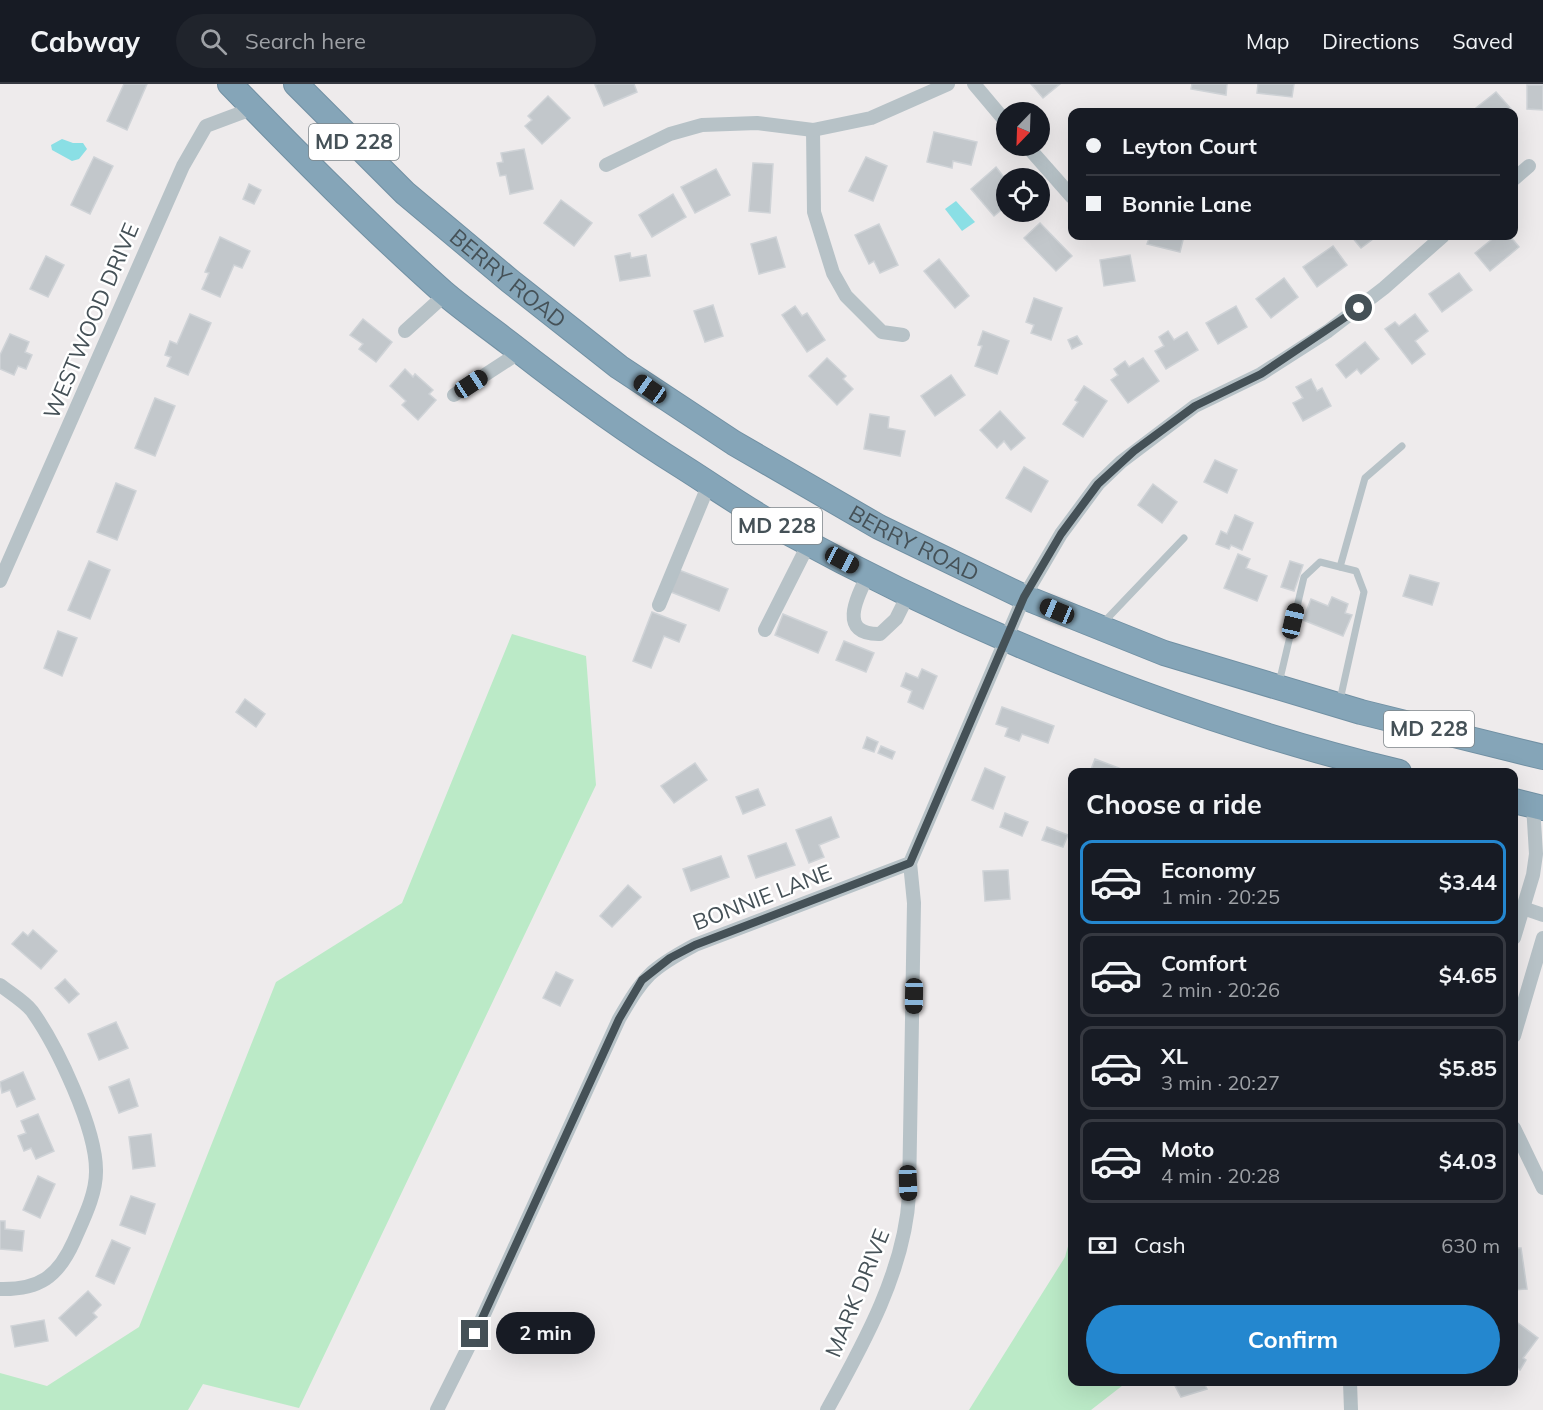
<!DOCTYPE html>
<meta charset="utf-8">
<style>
body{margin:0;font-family:Mulish,sans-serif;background:#20242c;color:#f1f3f6;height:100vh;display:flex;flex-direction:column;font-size:22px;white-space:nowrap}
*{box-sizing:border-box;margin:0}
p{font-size:20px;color:#9ea1a6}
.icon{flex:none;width:33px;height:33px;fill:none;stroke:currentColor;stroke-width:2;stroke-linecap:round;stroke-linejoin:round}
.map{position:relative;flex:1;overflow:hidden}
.drawer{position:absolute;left:1068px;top:684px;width:450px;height:618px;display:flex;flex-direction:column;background:#171b24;border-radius:12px;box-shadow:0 6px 24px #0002}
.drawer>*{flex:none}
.top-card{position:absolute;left:1068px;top:24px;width:450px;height:132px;border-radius:12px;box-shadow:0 6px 24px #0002;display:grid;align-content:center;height:132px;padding:0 18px;background:#171b24}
.needle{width:39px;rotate:203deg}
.tools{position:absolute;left:996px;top:18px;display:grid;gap:12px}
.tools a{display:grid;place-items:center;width:54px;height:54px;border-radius:50%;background:#171b24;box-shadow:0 6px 24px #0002;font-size:30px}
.end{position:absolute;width:27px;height:27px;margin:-14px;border:8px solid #455157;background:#fff;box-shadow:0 0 0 3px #fff}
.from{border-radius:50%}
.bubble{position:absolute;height:42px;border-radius:21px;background:#171b24;box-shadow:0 6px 24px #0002;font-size:20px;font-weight:700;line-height:42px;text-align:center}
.car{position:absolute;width:18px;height:36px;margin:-18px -9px;border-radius:8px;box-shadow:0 0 4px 2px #0007;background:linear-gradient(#222 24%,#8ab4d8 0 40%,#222 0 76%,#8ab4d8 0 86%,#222 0)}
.top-card b{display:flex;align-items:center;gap:21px;height:57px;font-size:22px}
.top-card b+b{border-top:2px solid #363941}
.top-card i{width:15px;height:15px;background:#f1f3f6}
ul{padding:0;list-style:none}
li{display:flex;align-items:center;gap:18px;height:84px;margin:0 12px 9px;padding:0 6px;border:3px solid #363941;border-radius:12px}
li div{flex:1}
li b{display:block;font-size:22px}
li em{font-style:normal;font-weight:700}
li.selected{border-color:#2487cf}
li>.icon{width:54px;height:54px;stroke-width:1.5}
h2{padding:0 18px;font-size:27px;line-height:72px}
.pay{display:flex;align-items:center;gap:15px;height:66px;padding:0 18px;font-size:22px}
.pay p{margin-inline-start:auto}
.button{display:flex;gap:12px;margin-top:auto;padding:12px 18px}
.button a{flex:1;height:69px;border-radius:36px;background:#2487cf;color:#fff;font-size:24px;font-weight:700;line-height:69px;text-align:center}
header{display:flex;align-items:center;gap:36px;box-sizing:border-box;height:84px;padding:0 30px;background:#171b24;border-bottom:2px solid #363941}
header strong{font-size:28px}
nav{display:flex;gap:33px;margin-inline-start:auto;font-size:21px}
.search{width:420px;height:54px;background:#20242c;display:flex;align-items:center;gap:15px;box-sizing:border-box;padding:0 21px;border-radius:33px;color:#9ea1a6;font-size:22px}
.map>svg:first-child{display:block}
</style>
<header>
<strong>Cabway</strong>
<div class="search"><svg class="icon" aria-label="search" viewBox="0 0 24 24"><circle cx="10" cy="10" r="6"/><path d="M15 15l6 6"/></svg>Search here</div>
<nav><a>Map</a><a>Directions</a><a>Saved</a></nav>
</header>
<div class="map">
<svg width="1543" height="1326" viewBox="0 0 1543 1326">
<rect width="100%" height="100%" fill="#eeebec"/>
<g fill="#bbeac7">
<polygon points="512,550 586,572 596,701 299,1324 203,1300 188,1326 0,1326 0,1289 47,1302 139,1243 276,898 402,819"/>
<polygon points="1072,1148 1072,1298 1127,1298 1091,1326 969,1326 1065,1173"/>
</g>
<g fill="#8adfe5">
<polygon points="62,55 73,59 83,59 87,65 79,75 72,77 52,66 51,61"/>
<polygon points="956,117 975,138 962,147 945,125"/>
</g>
<g fill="#c2c7cb" stroke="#cfd3d7" stroke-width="1.5">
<polygon points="124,0 147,0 127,46 107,37"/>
<polygon points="598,0 634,0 637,8 604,22 595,1"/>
<polygon points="1031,0 1060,0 1043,14"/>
<polygon points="1192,0 1227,0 1226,11 1191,5"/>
<polygon points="1258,0 1294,0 1292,13 1257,9"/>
<polygon points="1527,1 1543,1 1543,26 1527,25"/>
<polygon points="1496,8 1512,26 1509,28 1471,28"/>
<polygon points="548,12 570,34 542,60 525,42 532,36 528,32"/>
<polygon points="934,48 977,58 971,81 953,77 952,84 927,78"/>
<polygon points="524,65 533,105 510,110 506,91 500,92 497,79 503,78 501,69"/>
<polygon points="94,73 113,82 90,130 71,121"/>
<polygon points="866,73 887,82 873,117 849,107"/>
<polygon points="753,79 773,80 770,129 749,127"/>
<polygon points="996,83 1006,96 1006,103 1002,106 1006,111 1006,122 994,132 971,105"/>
<polygon points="716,85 730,111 695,129 681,103"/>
<polygon points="249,100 261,106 254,120 243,115"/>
<polygon points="673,110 686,133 652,153 639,131"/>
<polygon points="561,116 592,139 574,162 544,139"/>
<polygon points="1040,139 1072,172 1056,187 1024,154"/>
<polygon points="879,140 898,181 880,189 874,177 869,180 855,151"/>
<polygon points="1150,152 1184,152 1180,168 1147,160"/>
<polygon points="1351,152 1377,152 1361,164"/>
<polygon points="1496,152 1510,152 1519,163 1490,187 1475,169"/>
<polygon points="220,153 250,167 242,184 234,181 220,213 202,205 209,189 205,188"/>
<polygon points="776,153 785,183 759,190 751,160"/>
<polygon points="1333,162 1347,181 1317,203 1303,183"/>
<polygon points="630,169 631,174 646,171 650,192 620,197 615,172"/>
<polygon points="1130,171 1135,197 1104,202 1100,176"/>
<polygon points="46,172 64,181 48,213 30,205"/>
<polygon points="939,175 969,212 955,224 924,187"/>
<polygon points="1459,189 1472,206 1442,228 1429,210"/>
<polygon points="1284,194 1298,213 1271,234 1256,215"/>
<polygon points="1034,214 1062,224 1051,256 1031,249 1034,241 1026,238"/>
<polygon points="713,221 723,252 705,258 694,227"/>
<polygon points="795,222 802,232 807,229 825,256 807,268 782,231"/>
<polygon points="1236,222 1247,243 1218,260 1206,239"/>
<polygon points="190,230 211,239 188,291 167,282 171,273 165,271 170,257 177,260"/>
<polygon points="1415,230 1428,247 1415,257 1425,270 1412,280 1385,245 1395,238 1399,242"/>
<polygon points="363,235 392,258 376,278 359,265 363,260 350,251"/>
<polygon points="983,247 1009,257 997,290 975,282 982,262 978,261"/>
<polygon points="1168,247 1174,256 1187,248 1198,266 1166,285 1155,267 1164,262 1159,253"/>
<polygon points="10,250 29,258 25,268 32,271 26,285 18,282 14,291 0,285 0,271"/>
<polygon points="1077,252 1082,260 1072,265 1068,256"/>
<polygon points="1365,258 1379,275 1361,290 1357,285 1346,294 1336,281"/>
<polygon points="827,274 846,292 843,295 853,305 837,321 809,292"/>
<polygon points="1143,274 1159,297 1128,319 1111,296 1118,291 1114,285 1125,277 1129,283"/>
<polygon points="405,285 413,293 415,290 433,306 429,310 436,316 418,336 402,321 406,317 390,302"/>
<polygon points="951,291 965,311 935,332 921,312"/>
<polygon points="1311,295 1317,307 1322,304 1331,322 1303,337 1293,319 1303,314 1296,303"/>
<polygon points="1084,302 1107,317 1083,353 1063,340 1078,318 1075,316"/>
<polygon points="155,314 175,322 155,372 135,364"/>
<polygon points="1000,327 1025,354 1011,366 1004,357 997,364 980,346"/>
<polygon points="870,330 889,333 888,344 905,347 900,372 864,365"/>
<polygon points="1215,376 1237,386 1227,409 1204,398"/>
<polygon points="1024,383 1048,397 1031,428 1006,414"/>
<polygon points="116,399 136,407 117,456 97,448"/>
<polygon points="1153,400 1177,418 1162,439 1138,421"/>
<polygon points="1235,431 1253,439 1242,466 1231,461 1229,465 1216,460 1221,447 1227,450"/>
<polygon points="1238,470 1250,475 1246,484 1267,492 1257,517 1224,504"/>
<polygon points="89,477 110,486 90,535 68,526"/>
<polygon points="1290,477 1303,481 1294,507 1281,503"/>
<polygon points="679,486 728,505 719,527 671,508"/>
<polygon points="1410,491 1439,499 1432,521 1403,512"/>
<polygon points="1332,513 1348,520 1345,529 1352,531 1343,552 1303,536 1311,515 1328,522"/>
<polygon points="652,528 686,541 679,558 664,552 651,584 633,577"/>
<polygon points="783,530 827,548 818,569 775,551"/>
<polygon points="58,547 77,554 62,592 44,584"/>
<polygon points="844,557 874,569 866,588 836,576"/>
<polygon points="922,585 937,592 923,625 908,618 912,607 901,602 906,589 918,594"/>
<polygon points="245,615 265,630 256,643 236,628"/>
<polygon points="1002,623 1054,642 1048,659 1022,650 1019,657 1005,652 1008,644 996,640"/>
<polygon points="867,653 878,658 874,668 863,664"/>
<polygon points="881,662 895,668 892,675 878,669"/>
<polygon points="1095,675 1124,686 1124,688 1090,688"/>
<polygon points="695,679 707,696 674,719 661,702"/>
<polygon points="985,684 1005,693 993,725 972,716"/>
<polygon points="758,705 765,721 743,730 736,713"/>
<polygon points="1005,729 1028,738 1022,752 1000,743"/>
<polygon points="831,733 839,753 819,761 824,773 809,779 796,746"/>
<polygon points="1047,743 1068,751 1063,763 1042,756"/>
<polygon points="786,759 795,781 756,794 748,772"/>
<polygon points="721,772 729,793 691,807 683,785"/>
<polygon points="1008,786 1010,815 985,817 983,787"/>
<polygon points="628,801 641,813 612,843 600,832"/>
<polygon points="33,846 57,867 41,885 12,860 23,848 28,852"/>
<polygon points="556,888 573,896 560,922 543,914"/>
<polygon points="65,895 79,910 69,919 55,904"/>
<polygon points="116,938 128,964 99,976 88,950"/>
<polygon points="23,988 35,1015 17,1023 10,1006 2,1009 0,998"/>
<polygon points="129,995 138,1022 119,1029 109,1003"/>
<polygon points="38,1030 54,1067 36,1075 31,1064 24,1067 18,1052 26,1049 21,1037"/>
<polygon points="151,1050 155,1082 133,1085 129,1053"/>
<polygon points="38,1092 55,1100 40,1134 23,1126"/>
<polygon points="131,1112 155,1120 145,1150 120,1141"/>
<polygon points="0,1137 5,1137 5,1145 24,1147 22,1167 0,1165"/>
<polygon points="112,1156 130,1164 114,1200 96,1192"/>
<polygon points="1514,1164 1521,1164 1527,1205 1514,1206"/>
<polygon points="88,1207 101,1221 93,1229 97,1233 76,1252 59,1234"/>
<polygon points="44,1236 48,1257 15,1263 11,1242"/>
<polygon points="1518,1239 1538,1254 1523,1274 1526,1276 1520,1286 1514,1281 1514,1246"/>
<polygon points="1173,1298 1208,1298 1209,1299 1205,1301 1207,1305 1181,1313"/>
</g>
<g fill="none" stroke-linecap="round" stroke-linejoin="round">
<defs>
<g id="highway">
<path d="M230,0C299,71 369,142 443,208C464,226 487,242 509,259C565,303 622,345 683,383C716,404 749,427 783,446C979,553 1183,635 1399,688"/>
<path id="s1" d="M296,0L405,109L510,197L619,283L734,359L879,443L1024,513L1164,569L1361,628L1543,673"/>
<polyline points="1514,717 1543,724"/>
</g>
</defs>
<use href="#highway" stroke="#7190a3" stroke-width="26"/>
<g stroke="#b7c2c7" stroke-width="7">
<polyline points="1340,483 1365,394 1402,362"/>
<polyline points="1102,540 1184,454"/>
<polyline points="1279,599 1304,493 1320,478 1356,487 1364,508 1340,616"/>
</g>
<g stroke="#b7c2c7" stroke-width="14">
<polyline points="974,0 1006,38"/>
<polyline points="813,46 814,128 833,189 846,212 882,248 903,251"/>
<polyline points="1027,62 1072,113"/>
<polyline points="606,81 670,50 702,41 757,39 813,46 871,34 948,0"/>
<polyline points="1514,95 1529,82"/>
<polyline points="405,247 446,210"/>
<polyline points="454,311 520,268"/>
<path d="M868,491C857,513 837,551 880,550L896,535L908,511"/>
<polyline points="0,497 183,82 206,42 254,24"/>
<polyline points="659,521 709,400"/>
<polyline points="765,546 809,459"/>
<polyline points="1523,824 1543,831"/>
<polyline points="1514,854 1533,791 1536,770 1533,721"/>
<path d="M0,901C10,909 24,917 32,927C57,962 97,1046 96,1088C96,1111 83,1136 74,1157C58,1193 39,1206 0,1205"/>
<polyline points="1514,952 1543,854"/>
<polyline points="1514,1044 1543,1104"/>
<polyline points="1350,1298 1351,1326"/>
<path d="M437,1326L475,1250L619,935C644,892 650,885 695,861L910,779L1024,513L1061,450L1098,400L1121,378L1195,322L1261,290L1328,247L1384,204L1443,152"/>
<path d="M827,1326C863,1261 905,1186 909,1111L914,819L910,779"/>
</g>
<use href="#highway" stroke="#85a5b8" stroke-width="24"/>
</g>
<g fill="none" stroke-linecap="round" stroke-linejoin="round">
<polyline stroke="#455157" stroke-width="8" points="475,1250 619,935 642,896 670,874 695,861 910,779 1024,513 1061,450 1098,400 1134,367 1195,322 1261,290 1359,224"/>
</g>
<g text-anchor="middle" stroke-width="5" stroke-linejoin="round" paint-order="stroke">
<g fill="#fff" stroke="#7d8589" stroke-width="1.5">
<rect x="309" y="40" width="90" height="36" rx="4.5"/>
<rect x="732" y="424" width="90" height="36" rx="4.5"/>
<rect x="1384" y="627" width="90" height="36" rx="4.5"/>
</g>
<g font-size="21" font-weight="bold" fill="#455157">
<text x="354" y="65">MD 228</text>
<text x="777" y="449">MD 228</text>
<text x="1429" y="652">MD 228</text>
</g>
<g font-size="22" fill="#455157" stroke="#fff">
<text dy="8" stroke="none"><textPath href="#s1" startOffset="288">BERRY ROAD</textPath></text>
<text transform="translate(91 237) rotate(-67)" y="8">WESTWOOD DRIVE</text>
<text dy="8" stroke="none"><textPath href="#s1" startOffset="774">BERRY ROAD</textPath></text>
<text transform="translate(762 813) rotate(-21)" y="8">BONNIE LANE</text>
<text transform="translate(857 1209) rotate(-68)" y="8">MARK DRIVE</text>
</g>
</g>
</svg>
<div class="tools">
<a><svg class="needle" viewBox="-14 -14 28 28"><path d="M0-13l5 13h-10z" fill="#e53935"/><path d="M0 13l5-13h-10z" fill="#9ea1a6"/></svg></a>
<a><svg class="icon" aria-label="locate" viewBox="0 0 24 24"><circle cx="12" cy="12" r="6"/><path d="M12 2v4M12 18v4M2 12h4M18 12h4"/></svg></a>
</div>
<i class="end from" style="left:1359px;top:224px"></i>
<i class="end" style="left:475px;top:1250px"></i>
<div class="bubble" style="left:496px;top:1228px;width:99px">2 min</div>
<i class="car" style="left:471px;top:300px;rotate:57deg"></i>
<i class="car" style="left:650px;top:305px;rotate:305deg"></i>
<i class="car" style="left:842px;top:476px;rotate:118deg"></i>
<i class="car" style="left:1057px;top:527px;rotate:293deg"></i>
<i class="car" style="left:1293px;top:537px;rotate:13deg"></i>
<i class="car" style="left:914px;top:912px;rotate:181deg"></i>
<i class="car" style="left:908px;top:1099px;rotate:178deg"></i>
<div class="top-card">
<b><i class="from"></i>Leyton Court</b>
<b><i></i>Bonnie Lane</b>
</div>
<section class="drawer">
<h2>Choose a ride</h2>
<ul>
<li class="selected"><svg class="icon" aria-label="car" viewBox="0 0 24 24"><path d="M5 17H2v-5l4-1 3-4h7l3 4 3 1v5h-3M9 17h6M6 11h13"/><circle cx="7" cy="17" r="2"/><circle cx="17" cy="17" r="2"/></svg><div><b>Economy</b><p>1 min · 20:25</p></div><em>$3.44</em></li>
<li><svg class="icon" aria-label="car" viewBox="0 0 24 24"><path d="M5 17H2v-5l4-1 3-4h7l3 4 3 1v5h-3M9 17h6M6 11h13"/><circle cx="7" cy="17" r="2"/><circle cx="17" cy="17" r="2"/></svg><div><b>Comfort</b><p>2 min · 20:26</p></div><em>$4.65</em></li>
<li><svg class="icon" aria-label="car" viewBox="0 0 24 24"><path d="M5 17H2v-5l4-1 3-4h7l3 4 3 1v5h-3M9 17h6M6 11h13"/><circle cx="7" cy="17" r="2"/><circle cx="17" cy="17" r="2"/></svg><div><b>XL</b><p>3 min · 20:27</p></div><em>$5.85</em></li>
<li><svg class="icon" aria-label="car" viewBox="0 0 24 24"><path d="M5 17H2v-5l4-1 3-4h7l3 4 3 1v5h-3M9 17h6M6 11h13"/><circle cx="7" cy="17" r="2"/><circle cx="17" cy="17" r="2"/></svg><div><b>Moto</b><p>4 min · 20:28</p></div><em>$4.03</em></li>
</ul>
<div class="pay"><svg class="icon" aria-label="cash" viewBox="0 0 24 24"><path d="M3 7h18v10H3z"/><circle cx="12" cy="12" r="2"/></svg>Cash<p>630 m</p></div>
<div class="button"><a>Confirm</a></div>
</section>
</div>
